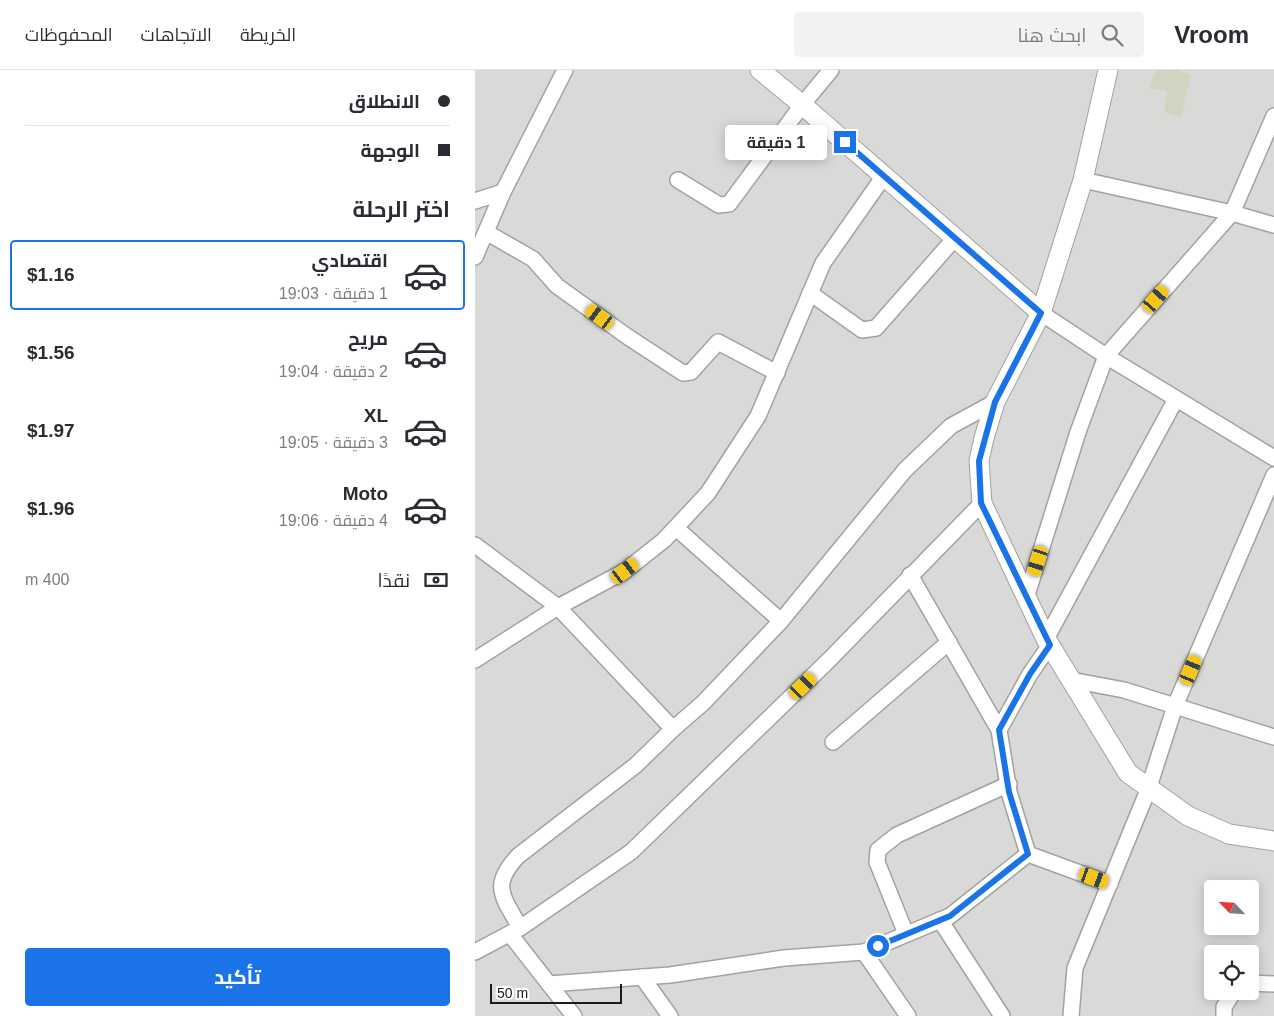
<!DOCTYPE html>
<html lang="ar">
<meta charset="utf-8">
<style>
body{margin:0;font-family:Helvetica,Cairo,sans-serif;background:#f2f2f3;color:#2b2b33;direction:rtl;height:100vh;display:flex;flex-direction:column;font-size:19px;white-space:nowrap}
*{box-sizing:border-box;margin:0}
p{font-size:16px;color:#7c7c81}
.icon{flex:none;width:28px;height:28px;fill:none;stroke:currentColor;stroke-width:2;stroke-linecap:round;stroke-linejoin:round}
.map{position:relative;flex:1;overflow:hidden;direction:ltr}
.details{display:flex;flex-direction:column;background:#fff;width:475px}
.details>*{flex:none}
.guide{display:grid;align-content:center;height:110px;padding:0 25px;background:#fff}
.needle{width:32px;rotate:295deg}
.controls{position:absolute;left:729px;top:810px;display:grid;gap:10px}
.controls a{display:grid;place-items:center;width:55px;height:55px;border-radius:5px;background:#fff;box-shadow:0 2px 12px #0003;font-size:25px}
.scale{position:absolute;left:15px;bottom:12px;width:132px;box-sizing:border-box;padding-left:5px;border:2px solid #1b1b1b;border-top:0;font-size:14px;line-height:18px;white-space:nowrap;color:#1b1b1b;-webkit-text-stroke:4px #fff;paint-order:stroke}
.end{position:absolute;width:22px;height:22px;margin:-11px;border:6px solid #1a73e8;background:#fff;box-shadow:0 0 0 2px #fff}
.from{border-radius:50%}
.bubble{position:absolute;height:35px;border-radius:5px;background:#fff;box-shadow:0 2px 12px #0003;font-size:16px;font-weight:700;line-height:35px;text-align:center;direction:rtl}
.car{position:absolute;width:15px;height:30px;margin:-15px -8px;border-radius:6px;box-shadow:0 0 4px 1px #0007;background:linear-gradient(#f5c518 24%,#345 0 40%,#f5c518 0 76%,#345 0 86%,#f5c518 0)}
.guide b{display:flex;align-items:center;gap:18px;height:48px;font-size:19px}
.guide b+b{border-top:1px solid #e1e1e2}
.guide i{width:12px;height:12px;background:#2b2b33}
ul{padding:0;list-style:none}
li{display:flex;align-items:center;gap:15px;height:70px;margin:0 10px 8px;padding:0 15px;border:2px solid transparent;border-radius:5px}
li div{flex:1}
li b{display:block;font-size:19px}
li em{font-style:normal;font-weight:700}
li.selected{border-color:#1a73e8}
li>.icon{width:45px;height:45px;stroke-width:1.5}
h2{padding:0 25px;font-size:22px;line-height:60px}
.pay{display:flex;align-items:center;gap:12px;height:55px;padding:0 25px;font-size:19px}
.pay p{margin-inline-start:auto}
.primary-button{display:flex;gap:10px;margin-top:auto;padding:10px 25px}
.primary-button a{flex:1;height:58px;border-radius:5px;background:#1a73e8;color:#fff;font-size:20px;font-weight:700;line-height:58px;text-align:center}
header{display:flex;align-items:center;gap:30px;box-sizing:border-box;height:70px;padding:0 25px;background:#fff;border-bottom:1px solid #e1e1e2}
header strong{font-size:24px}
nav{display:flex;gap:28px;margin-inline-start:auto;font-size:18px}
.search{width:350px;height:45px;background:#f2f2f3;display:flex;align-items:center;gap:12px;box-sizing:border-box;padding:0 18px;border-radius:5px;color:#7c7c81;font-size:19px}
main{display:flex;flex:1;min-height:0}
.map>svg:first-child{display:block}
</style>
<header>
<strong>Vroom</strong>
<div class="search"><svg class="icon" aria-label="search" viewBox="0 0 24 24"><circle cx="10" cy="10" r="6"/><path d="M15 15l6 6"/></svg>ابحث هنا</div>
<nav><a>الخريطة</a><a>الاتجاهات</a><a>المحفوظات</a></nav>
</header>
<main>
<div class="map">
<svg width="799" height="946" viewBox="0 0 799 946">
<rect width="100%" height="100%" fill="#e8ede0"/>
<path fill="#d9d9d8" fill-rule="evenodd" d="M0,0H799V946H0ZM738,819H775V856H738ZM738,884H775V921H738Z"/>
<polygon fill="#d1d4c0" points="681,0 702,0 716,5 706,48 689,42 692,22 675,18"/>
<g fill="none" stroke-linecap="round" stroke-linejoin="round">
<defs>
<g id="minor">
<polyline points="203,110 244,135 254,134 327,35 356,0"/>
<polyline points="608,110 757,143 799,155"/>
<polyline points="0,131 28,122"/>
<polyline points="11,162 58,189 82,216 153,267 208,303 216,302 243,272 302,303"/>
<polyline points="0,187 28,122 90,0"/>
<polyline points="335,223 387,260 401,258 480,168"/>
<polyline points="566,243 631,286 799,388"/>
<polyline points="201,458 306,551"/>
<polyline points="0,475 83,537 198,659 228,633 306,551 430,400 476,356 520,332"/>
<polyline points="435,505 524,660"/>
<polyline points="551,528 603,362 631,286 757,143 799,46"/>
<polyline points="571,569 701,329"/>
<polyline points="0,590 83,537 150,501 189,470 233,423 283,346 348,193 409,106"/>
<polyline points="596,610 649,620 799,667"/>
<polyline points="358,672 474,572"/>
<polyline points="553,784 534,722 524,660 555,604 575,575"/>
<polyline points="465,850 527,946"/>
<path d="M45,858C28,826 15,816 43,786L161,695L198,659"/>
<polyline points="35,864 99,946"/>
<polyline points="431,864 402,792 403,780 422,765 534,714"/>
<polyline points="0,882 45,858 156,782 354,590 507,433"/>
<polyline points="389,882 433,946"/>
<polyline points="167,907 195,946"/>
<polyline points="775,913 799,914"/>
<polyline points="74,914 195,905 309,888 389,882 475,846 553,784 635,814"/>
<polyline points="596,946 600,898 673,720 700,636 799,405"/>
<polyline points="749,946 749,937 759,921"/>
</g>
<g id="tertiary">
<polyline points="285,0 331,38 566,243 608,110 633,0"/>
<polyline points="566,243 520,332 509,368 504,391 507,433 571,569 653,703 713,746 754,764 799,771"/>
</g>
</defs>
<use href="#minor" stroke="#a2a2a2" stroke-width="18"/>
<use href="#tertiary" stroke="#a2a2a2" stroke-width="21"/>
<use href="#minor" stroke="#fff" stroke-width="15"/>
<use href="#tertiary" stroke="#fff" stroke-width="19"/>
</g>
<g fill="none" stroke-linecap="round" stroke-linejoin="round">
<polyline stroke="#1a73e8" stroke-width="6" points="370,72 566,243 520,332 504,391 506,433 575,575 555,604 524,660 534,722 553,784 475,846 403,876"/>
</g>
</svg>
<div class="controls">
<a><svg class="needle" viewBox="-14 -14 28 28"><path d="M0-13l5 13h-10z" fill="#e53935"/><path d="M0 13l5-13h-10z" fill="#7c7c81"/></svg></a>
<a><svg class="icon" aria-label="locate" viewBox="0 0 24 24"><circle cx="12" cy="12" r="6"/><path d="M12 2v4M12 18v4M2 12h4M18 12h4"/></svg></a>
</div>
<div class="scale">50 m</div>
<i class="end from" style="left:403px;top:876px"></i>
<i class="end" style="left:370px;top:72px"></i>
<div class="bubble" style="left:250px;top:55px;width:102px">1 دقيقة</div>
<i class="car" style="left:681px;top:229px;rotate:41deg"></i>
<i class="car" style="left:125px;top:247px;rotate:306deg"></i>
<i class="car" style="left:563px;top:491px;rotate:198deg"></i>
<i class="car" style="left:150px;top:501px;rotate:52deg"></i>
<i class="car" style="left:716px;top:600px;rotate:23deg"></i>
<i class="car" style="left:328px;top:616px;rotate:46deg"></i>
<i class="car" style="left:619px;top:808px;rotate:110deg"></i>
</div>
<section class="details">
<div class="guide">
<b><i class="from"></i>الانطلاق</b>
<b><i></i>الوجهة</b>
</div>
<h2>اختر الرحلة</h2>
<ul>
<li class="selected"><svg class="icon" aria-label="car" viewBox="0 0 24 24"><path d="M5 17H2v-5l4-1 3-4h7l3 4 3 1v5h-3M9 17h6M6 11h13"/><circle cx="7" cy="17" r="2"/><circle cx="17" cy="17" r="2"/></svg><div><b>اقتصادي</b><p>1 دقيقة · 19:03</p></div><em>$1.16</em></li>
<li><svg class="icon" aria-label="car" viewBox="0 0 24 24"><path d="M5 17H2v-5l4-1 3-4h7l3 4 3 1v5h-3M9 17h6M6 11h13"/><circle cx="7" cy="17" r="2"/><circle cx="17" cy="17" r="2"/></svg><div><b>مريح</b><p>2 دقيقة · 19:04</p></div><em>$1.56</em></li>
<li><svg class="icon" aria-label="car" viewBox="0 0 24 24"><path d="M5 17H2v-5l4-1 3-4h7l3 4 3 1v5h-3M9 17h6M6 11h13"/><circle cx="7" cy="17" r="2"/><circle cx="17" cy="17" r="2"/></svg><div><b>XL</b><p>3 دقيقة · 19:05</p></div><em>$1.97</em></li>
<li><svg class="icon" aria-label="car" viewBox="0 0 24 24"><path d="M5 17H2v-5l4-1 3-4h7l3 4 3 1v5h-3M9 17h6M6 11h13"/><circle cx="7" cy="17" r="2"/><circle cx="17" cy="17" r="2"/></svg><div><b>Moto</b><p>4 دقيقة · 19:06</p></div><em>$1.96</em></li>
</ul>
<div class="pay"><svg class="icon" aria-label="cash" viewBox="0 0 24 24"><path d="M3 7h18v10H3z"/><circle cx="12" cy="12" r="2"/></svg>نقدًا<p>400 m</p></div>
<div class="primary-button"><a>تأكيد</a></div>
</section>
</main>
